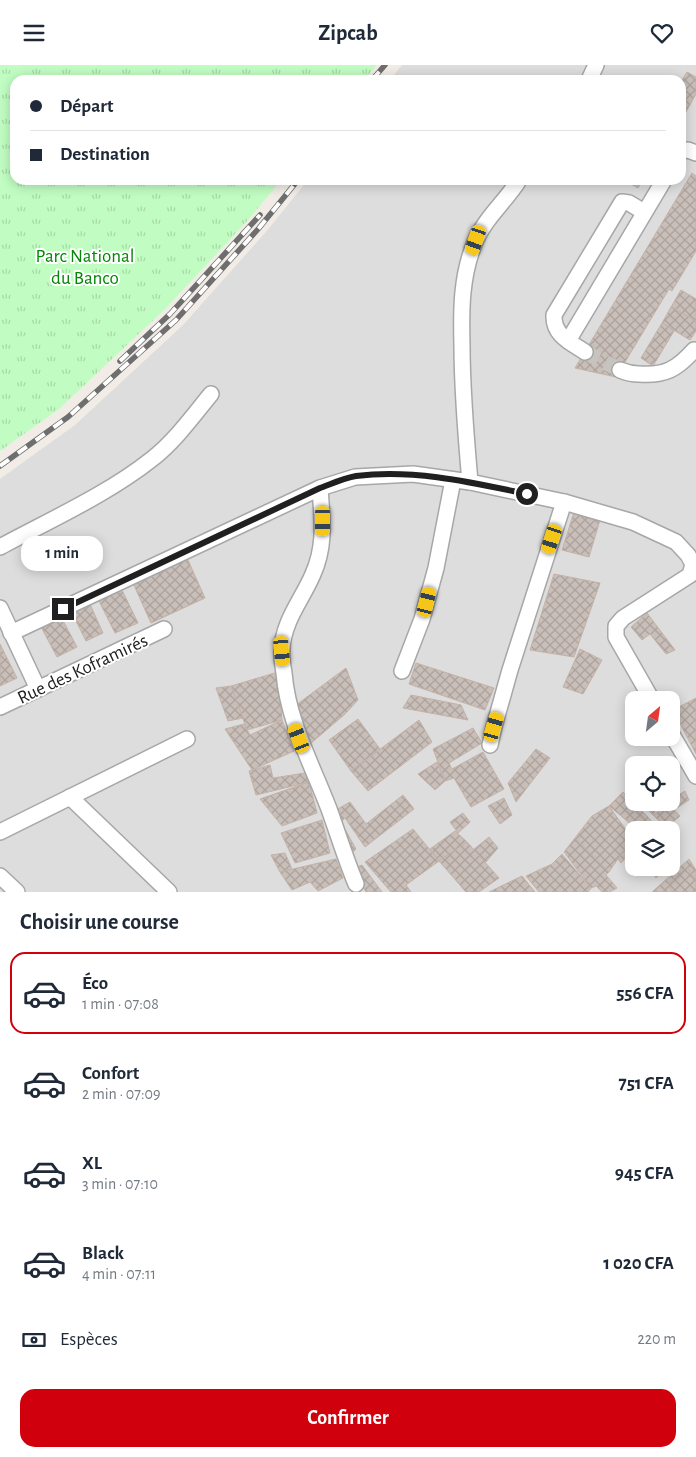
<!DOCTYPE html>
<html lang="fr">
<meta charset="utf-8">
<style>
body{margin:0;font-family:"Alegreya Sans",sans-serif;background:#f6f6f7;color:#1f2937;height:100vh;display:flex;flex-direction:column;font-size:19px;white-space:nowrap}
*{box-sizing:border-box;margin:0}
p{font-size:16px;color:#747a83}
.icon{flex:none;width:28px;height:28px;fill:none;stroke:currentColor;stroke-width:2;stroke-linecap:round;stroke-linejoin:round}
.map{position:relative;height:827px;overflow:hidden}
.drawer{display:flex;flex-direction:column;background:#fff;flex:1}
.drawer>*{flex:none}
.banner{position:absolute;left:10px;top:10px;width:676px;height:110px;border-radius:15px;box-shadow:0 2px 12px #0003;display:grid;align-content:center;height:110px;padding:0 20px;background:#fff}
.needle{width:32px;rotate:29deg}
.buttons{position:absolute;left:625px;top:626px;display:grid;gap:10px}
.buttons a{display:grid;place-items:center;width:55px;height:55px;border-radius:10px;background:#fff;box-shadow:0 2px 12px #0003;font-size:25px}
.end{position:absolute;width:22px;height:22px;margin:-11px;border:6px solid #202020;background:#fff;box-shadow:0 0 0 2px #fff}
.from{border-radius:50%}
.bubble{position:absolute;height:35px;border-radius:15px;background:#fff;box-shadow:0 2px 12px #0003;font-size:16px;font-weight:600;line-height:35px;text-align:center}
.car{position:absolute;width:15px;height:30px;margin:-15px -8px;border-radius:6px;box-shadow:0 0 4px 1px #0007;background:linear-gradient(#f5c518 24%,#345 0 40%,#f5c518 0 76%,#345 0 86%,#f5c518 0)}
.banner b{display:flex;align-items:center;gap:18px;height:48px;font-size:19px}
.banner b+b{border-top:1px solid #e0e1e3}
.banner i{width:12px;height:12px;background:#1f2937}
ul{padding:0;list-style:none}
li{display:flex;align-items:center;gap:15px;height:82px;margin:0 10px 8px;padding:0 10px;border:2px solid transparent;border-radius:15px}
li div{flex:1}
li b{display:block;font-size:19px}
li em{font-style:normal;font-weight:600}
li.current{border-color:#d0000d}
li>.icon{width:45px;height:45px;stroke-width:1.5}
h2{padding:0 20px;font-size:22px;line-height:60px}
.pay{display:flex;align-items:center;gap:12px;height:55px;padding:0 20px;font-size:19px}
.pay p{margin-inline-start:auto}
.primary-button{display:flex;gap:10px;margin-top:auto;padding:10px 20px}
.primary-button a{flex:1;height:58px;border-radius:15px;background:#d0000d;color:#fff;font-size:20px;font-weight:600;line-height:58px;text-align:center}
header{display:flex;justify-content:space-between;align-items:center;height:65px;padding:0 20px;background:#fff;font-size:22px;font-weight:600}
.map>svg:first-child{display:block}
</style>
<header><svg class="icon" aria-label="menu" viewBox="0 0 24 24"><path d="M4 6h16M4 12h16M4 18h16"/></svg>Zipcab<svg class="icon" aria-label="heart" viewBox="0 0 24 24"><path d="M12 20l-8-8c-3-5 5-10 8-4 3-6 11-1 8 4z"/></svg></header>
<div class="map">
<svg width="696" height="827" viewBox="0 0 696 827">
<defs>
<pattern id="park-tufts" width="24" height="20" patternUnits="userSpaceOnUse" patternTransform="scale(1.25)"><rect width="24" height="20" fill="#c1fdc2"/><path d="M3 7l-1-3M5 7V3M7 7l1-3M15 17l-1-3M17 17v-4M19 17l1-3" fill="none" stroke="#a6d9a6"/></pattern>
<pattern id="building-cross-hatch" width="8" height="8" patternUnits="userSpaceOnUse" patternTransform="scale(1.25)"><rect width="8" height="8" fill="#c9beb8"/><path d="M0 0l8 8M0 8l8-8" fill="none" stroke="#aca39e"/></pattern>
</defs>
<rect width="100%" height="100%" fill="#f1ece6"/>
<path fill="#dedddd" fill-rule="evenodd" d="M402,0H696V827H0V414L75,360L183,260L265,168L308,115H681V15H390ZM634,635H671V672H634ZM634,700H671V738H634ZM634,765H671V802H634Z"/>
<polygon fill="url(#park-tufts)" points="0,0 377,0 364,15 15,15 15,115 281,115 249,154 165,244 59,344 0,386"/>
<g fill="url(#building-cross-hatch)" stroke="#c4b2a7">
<polygon points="687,7 696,12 696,29 686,47 681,45 681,17"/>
<polygon points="692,108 696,111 696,186 672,226 669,224 616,312 575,303"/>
<polygon points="624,115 642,115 638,123"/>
<polygon points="681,225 696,234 696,256 671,242"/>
<polygon points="671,242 696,256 696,266 690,275 662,258"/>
<polygon points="662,258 674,266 653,301 641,293"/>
<polygon points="574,447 600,455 589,492 562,485"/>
<polygon points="187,493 205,533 151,558 133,518"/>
<polygon points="554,509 600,518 574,592 530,585"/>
<polygon points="121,523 138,558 115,568 98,534"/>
<polygon points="89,537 103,568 86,576 71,546"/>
<polygon points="647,548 675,585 666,589 650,569 642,575 631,562"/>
<polygon points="60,550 77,582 57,592 40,560"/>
<polygon points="0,579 17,613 0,621"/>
<polygon points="580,584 602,595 583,629 563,622"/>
<polygon points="416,598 494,623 485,645 409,619"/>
<polygon points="346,603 358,635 344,650 310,679 296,640"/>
<polygon points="278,607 282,655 247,665 231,621"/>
<polygon points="231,621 243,653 228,656 216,623"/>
<polygon points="411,630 461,640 468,655 403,643"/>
<polygon points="696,633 696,689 673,645"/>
<polygon points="358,654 380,684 351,706 329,675"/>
<polygon points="282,655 294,686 252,705 225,664 244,659 250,670"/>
<polygon points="419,655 432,677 368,726 351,706"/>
<polygon points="473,663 482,678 449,698 452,704 483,687 504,724 471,742 454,713 445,716 433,684"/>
<polygon points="536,684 550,693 516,737 508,718"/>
<polygon points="437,697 445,716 435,725 418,709"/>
<polygon points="270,700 273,713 305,708 309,717 256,730 249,706"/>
<polygon points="309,717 317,748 282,761 260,734"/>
<polygon points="685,726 689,735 677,743 671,734"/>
<polygon points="623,727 651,755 642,765 638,765 609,741"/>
<polygon points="403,730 414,744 365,782 345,753 341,757 356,784 349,790 334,746 350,737 366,759"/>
<polygon points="504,733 512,750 500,759 488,741"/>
<polygon points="645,738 654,738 658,741 653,750 643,740"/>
<polygon points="669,739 680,751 666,763 653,750"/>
<polygon points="609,741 632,773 609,807 575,773 592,751"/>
<polygon points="463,748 470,757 458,768 450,757"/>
<polygon points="322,755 330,788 295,798 281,768"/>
<polygon points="413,764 439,796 406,820 411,827 391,827 365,797"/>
<polygon points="455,766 467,777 439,796 430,784"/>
<polygon points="489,772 498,783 485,798 473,785"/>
<polygon points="575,773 609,807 606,810 617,823 610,827 602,827 596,821 591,823 564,787"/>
<polygon points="467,777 499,813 479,827 466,827 439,796"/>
<polygon points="628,779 633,785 621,798 618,794"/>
<polygon points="285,788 292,804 280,807 271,790"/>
<polygon points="562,789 591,823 588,827 539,827 526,811 552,799"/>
<polygon points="336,794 343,813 318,826 310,817 292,825 280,807"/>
<polygon points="689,794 696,805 696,827 652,827"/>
<polygon points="362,800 382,827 366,827 353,804"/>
<polygon points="649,802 666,802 656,813"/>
<polygon points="687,802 696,815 696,827 673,827 668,819"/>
<polygon points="522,811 535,827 489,827"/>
</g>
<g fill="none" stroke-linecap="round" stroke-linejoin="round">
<polyline stroke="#c7c3be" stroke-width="15" stroke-dasharray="15 8" stroke-linecap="butt" points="585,287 620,305"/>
<defs>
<g id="minor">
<polyline points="589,15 596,0"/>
<polyline points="681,86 688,85 696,88"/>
<polyline points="568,276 664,115"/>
<path d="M585,287C570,277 553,270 554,250L622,137L629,138L644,147"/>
<path d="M620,305C627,308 632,309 639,309C665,311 677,304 694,285"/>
<path d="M470,417C466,372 462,327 462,281C461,245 461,211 475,177C485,153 506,136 519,115"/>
<path d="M320,423C322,454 326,480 313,509C302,535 283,556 282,585C281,593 283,601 284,608C288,657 312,699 329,744C338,769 346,795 356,819"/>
<path d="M0,482C50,455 108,429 152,394C175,376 193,351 211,329"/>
<polyline points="0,543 38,624"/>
<polyline points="11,568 320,423 355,412 413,409 470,417 564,437 633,457 676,477 688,490 693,499 690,510 623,553 616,561 616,572 652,635"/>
<polyline points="402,606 422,554 436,503 453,415"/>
<polyline points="0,642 164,564"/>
<polyline points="671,668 696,711"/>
<polyline points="490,680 494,662 510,605 564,437"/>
<polyline points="70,732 169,827"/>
<polyline points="0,767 187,674"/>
<polyline points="0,811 17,827"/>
</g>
</defs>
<use href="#minor" stroke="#a7a7a7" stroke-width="18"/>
<use href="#minor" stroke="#fff" stroke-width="15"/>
<defs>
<g id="rail">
<polyline points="372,15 385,0"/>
<polyline points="120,296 170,249 260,150"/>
<polyline points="0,401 68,352 176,255 259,163 298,115"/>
</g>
</defs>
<use href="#rail" stroke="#6e6e6e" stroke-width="5.5"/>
<use href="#rail" stroke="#fff" stroke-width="4" stroke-dasharray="11" stroke-linecap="butt"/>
</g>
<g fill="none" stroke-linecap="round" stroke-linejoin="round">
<path stroke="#202020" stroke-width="6" d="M63,544L320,423C331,419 344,413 356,411C414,404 470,417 527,429"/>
</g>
<g text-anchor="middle" stroke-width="4" stroke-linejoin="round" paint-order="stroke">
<g font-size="19" fill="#048707" stroke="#fff">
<text x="85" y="197">Parc National<tspan x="85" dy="22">du Banco</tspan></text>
</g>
<g font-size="19" fill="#202020" stroke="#fff">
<text transform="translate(82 603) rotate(-25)" y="7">Rue des Koframirés</text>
</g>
</g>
</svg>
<div class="buttons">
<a><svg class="needle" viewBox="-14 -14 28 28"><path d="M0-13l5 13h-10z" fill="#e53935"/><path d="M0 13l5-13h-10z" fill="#747a83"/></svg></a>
<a><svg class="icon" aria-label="locate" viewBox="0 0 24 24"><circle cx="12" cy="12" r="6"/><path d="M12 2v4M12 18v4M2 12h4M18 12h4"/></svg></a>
<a><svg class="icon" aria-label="layers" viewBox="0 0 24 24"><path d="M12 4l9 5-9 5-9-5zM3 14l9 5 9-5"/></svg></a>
</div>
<i class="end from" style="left:527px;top:429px"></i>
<i class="end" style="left:63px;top:544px"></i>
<div class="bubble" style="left:21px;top:471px;width:82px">1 min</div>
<i class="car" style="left:476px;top:175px;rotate:199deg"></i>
<i class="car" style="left:323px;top:456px;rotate:180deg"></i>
<i class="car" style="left:552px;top:474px;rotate:198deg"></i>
<i class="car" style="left:427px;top:537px;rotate:14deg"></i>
<i class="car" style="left:282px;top:586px;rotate:175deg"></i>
<i class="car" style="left:494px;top:662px;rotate:16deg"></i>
<i class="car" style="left:299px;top:673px;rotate:339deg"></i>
<div class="banner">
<b><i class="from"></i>Départ</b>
<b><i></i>Destination</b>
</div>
</div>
<section class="drawer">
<h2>Choisir une course</h2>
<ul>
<li class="current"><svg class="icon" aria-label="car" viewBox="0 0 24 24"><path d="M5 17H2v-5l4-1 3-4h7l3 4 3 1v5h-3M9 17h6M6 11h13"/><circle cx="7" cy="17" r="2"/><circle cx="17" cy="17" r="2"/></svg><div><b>Éco</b><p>1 min · 07:08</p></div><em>556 CFA</em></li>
<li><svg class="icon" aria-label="car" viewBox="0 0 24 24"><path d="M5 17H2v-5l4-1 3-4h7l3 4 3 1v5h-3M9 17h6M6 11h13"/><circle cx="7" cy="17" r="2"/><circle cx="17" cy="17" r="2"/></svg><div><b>Confort</b><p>2 min · 07:09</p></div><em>751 CFA</em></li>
<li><svg class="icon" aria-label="car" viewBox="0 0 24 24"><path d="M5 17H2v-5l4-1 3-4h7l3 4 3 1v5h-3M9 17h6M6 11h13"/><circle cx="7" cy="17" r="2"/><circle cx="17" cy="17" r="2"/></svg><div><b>XL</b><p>3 min · 07:10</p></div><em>945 CFA</em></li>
<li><svg class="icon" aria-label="car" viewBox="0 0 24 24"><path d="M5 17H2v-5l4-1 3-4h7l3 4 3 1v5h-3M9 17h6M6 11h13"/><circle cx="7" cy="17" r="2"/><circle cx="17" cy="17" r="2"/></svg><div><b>Black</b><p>4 min · 07:11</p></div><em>1 020 CFA</em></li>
</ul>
<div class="pay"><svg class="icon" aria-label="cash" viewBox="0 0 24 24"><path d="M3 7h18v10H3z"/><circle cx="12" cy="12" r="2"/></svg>Espèces<p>220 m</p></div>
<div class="primary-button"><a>Confirmer</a></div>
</section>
